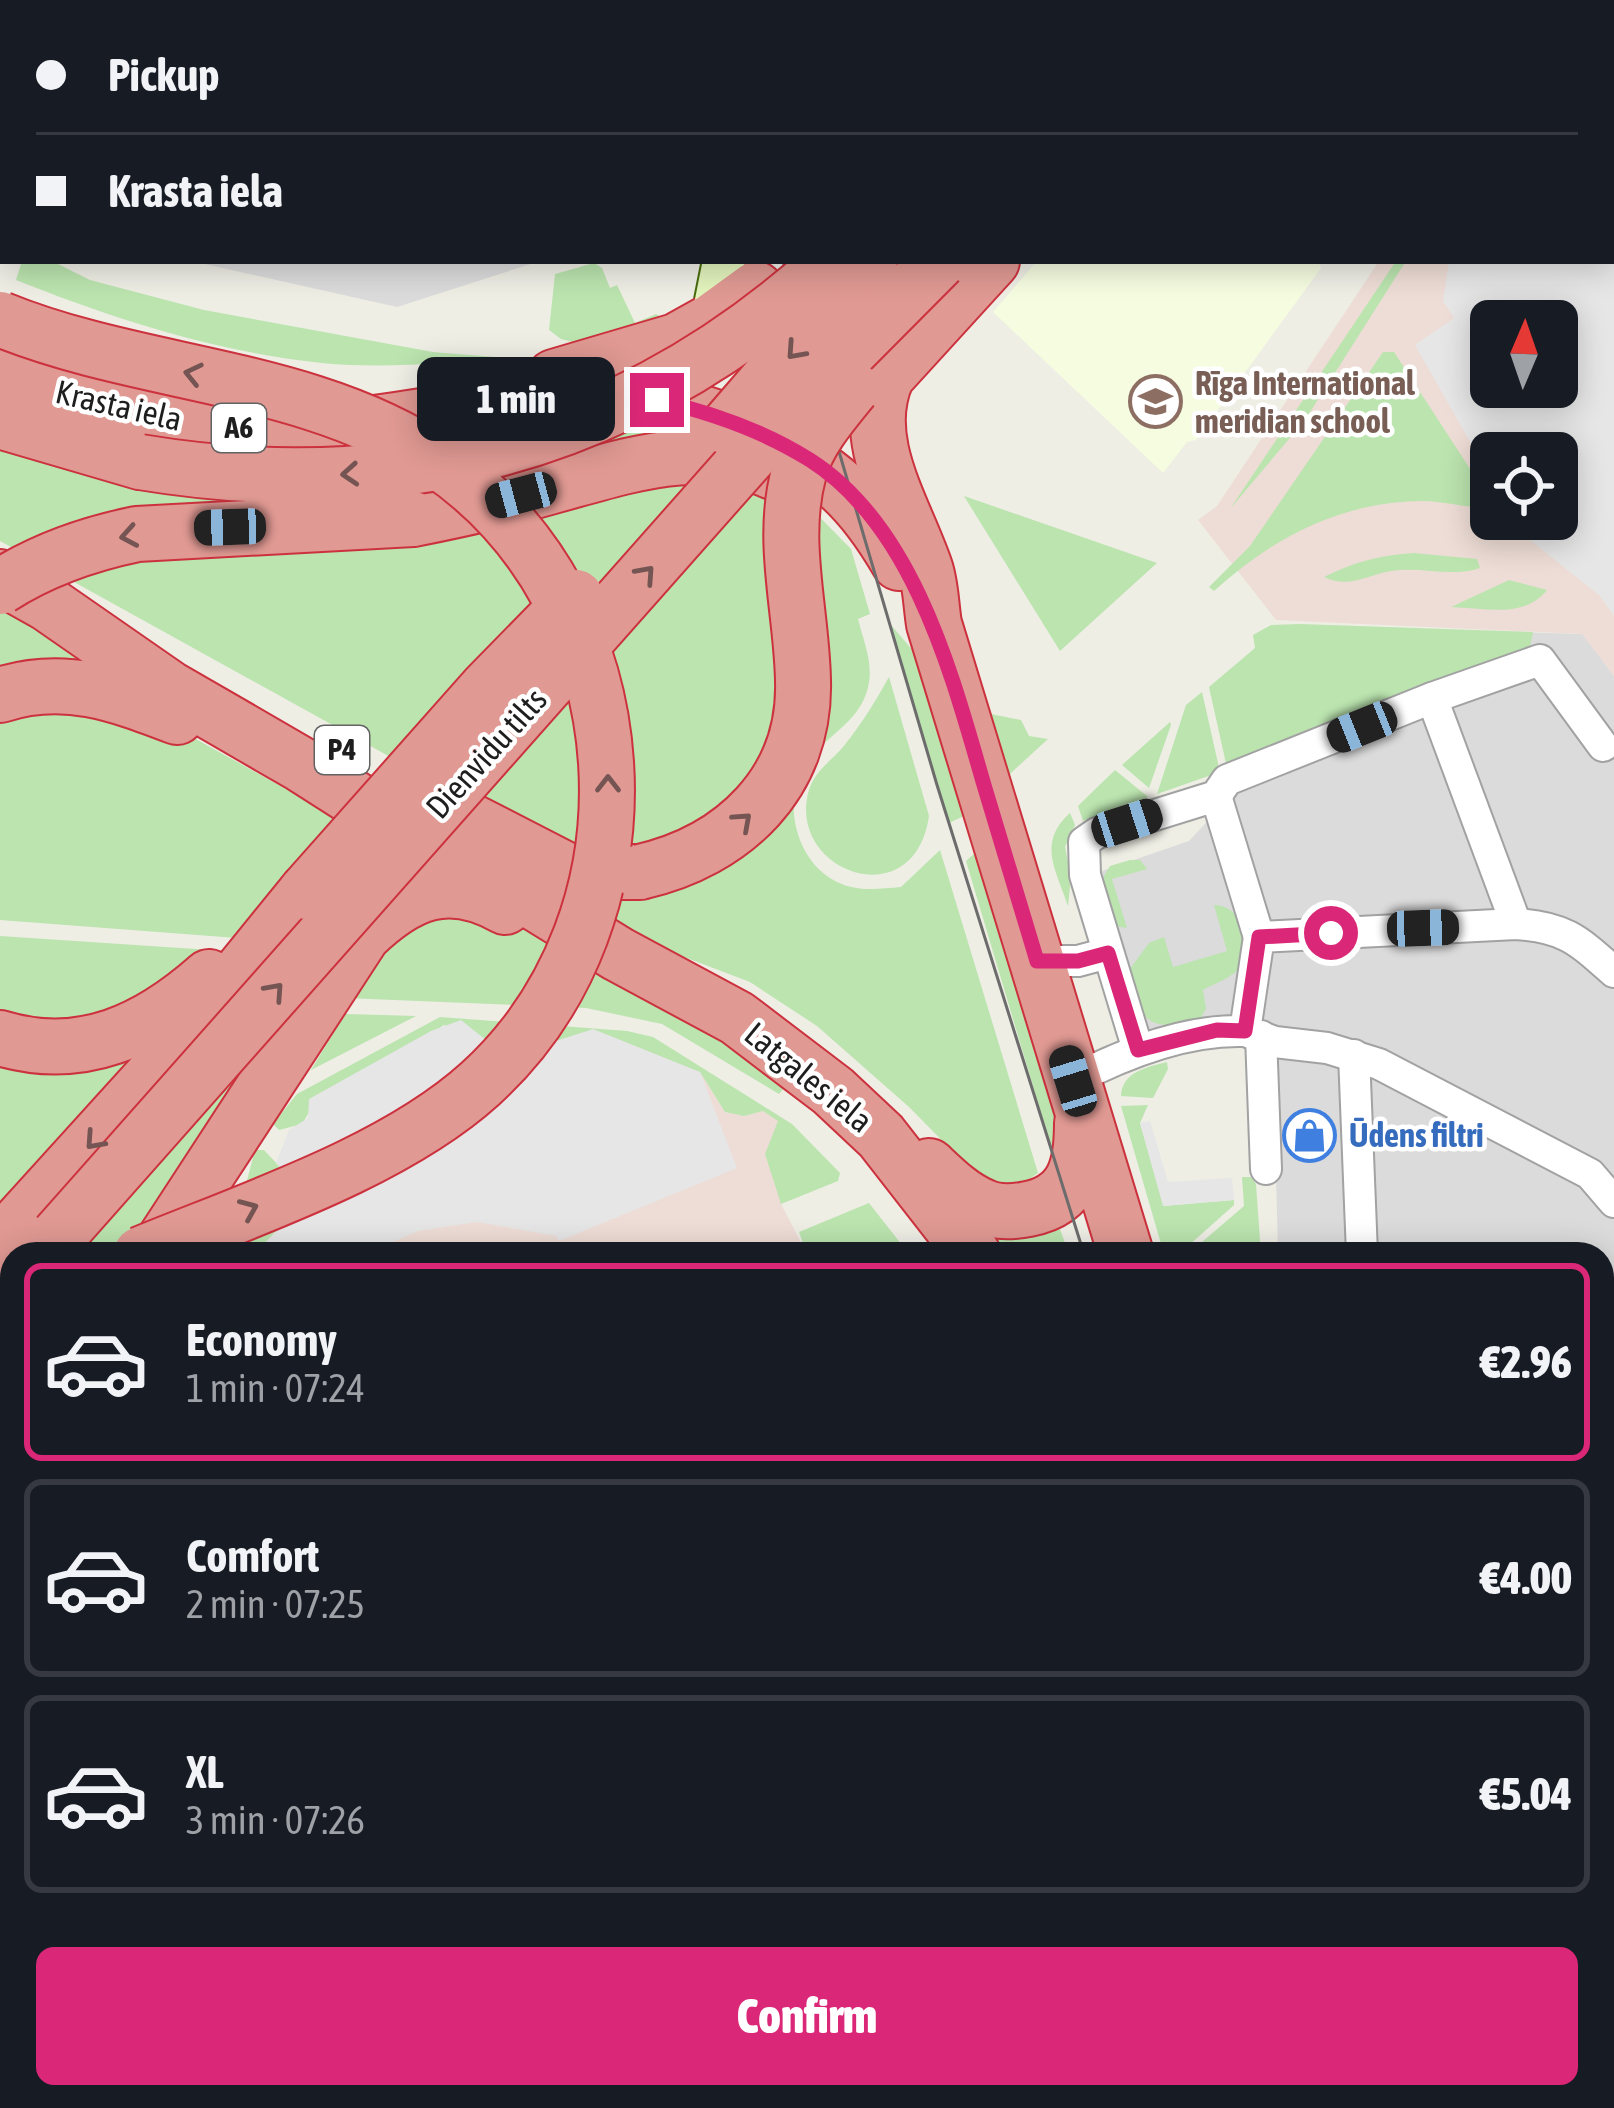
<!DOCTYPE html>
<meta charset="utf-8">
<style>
body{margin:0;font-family:"Asap Condensed",sans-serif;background:#242831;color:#f1f3f6;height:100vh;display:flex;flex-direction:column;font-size:45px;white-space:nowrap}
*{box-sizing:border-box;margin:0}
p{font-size:39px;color:#9ea1a6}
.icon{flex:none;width:66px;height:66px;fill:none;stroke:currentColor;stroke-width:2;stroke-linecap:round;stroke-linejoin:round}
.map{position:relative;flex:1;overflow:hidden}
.details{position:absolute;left:0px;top:1242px;width:1614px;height:867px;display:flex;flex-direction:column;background:#171b24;border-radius:36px 36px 0 0;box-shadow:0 6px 30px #0003}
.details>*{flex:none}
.top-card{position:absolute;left:0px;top:0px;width:1614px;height:264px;box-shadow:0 6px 30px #0003;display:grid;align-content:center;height:264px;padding:0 36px;background:#171b24}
.needle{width:78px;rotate:2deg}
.controls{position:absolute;left:1470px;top:300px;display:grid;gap:24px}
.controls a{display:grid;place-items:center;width:108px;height:108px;border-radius:18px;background:#171b24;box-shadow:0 6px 30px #0003;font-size:60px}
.end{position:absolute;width:54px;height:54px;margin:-27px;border:15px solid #db2777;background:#fff;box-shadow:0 0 0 6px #fff}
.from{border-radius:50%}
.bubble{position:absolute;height:84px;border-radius:18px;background:#171b24;box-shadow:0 6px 30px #0003;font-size:39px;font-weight:800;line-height:84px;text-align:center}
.car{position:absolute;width:36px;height:72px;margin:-36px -18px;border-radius:15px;box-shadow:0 0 9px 3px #0007;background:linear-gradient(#222 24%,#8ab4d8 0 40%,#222 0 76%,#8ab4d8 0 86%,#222 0)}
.top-card b{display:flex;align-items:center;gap:42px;height:114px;font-size:45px}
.top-card b+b{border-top:3px solid #363941}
.top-card i{width:30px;height:30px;background:#f1f3f6}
ul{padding:21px 0 0;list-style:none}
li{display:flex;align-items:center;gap:36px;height:198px;margin:0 24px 18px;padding:0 12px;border:6px solid #363941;border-radius:18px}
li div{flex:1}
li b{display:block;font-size:45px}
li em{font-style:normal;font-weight:800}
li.active{border-color:#db2777}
li>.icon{width:108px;height:108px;stroke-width:1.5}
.action{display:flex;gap:24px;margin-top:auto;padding:24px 36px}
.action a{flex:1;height:138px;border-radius:18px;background:#db2777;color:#fff;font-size:48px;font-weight:800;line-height:138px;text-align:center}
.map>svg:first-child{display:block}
</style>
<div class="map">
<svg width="1614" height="2108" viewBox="0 0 1614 2108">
<rect width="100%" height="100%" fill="#eeeee5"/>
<g fill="#dcdbdb">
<polygon points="0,0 630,0 631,3 3,3 3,176"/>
<polygon points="191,261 540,261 397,307"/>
<polygon points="1447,630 1583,634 1614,676 1614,1330 1602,1333 1602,1254 1278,1254 1274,1096 1264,1020 1127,1044 1081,914 1096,873 1189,841 1241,785"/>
<polygon points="1614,1535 1614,2108 1481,2108 1476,2097 1602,2097 1602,1538"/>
</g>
<g fill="#eeddd6" fill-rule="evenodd">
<path d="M1292,0H1614V676L1582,634L1276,620L1198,520L1217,506L1379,261H1611V3H1288ZM1491,321H1557V387H1491ZM1491,453H1557V519H1491Z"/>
<polygon points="700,1072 725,1112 744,1116 763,1111 779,1121 781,1204 807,1254 254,1254 289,1130"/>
<polygon points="407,2097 683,2097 672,2108 420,2108"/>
</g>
<polygon fill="#e7d8e0" points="12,1540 12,2097 407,2097 420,2108 0,2108 0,1554"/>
<g fill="#f5fce0">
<polygon points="1037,261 1319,261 1321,268 1196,440 1187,442 1163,473 993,312"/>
<polygon points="1614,1329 1614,1535 1602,1538 1602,1333"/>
</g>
<g fill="#bbe4af">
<path d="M22,261H52L90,280L204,310L433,352L508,358C447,363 383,369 322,363C216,352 114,319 16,280Z"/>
<polygon points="1396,261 1406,261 1305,420 1230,509"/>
<polygon points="594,263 602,268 610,288 617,285 635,323 656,314 664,319 651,328 602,334 577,343 561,339 549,330 555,274"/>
<path d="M1383,352H1394L1489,498L1486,507C1465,508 1444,501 1422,501C1340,502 1274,537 1214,591L1209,587L1250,546Z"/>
<path d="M679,423L646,473L794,491L851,549L870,614L858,619C865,647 877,670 864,699C851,728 818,741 803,769C782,807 798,863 837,882C857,892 879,889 901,887L940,850L1038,1173L1025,1182L1006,1186L985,1184L909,1107L817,1026L750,982L637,939L492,857L590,853L486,810L0,541V438L417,440Z"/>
<polygon points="964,496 1157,563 1060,651"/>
<path d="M1414,553L1477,559L1480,568C1452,578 1420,566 1391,571C1366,575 1350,589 1324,577C1354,562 1380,555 1414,553Z"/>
<path d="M1509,580L1547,590C1524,619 1485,608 1451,607Z"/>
<polygon points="0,609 5,611 116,678 0,680"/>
<polygon points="1300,624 1533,632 1529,652 1227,768 1209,687 1255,648 1253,635 1271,625"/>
<polygon points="891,625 915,653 968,814 949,823"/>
<path d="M889,677L929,816C914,919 785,871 809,790C815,771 831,761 843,747C861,725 875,702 889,677Z"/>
<polygon points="1202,692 1220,772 1157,794 1186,705"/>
<polygon points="49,700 185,733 329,813 379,834 250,939 0,920 0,711"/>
<polygon points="986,713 1021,720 1029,736 1048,739 1000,783"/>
<polygon points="1170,722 1171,725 1149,788 1122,765"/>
<polygon points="1115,770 1148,797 1083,821 1078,806"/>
<path d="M1070,813L1075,825L1065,847L1071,877L1068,906C1056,869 1037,843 1070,813Z"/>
<polygon points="975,853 1062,1128 1060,1144 1052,1150 966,861"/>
<polygon points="1130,860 1140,860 1147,869 1112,879 1127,928 1114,926 1101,881 1110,866"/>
<path d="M1214,905C1240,905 1254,940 1243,963C1236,977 1215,983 1203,990L1206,1009L1199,1021C1147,1033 1138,1020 1129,970L1149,943L1164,937L1173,967L1227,951Z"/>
<polygon points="496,912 741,1052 784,1088 779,1094 662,1024 586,1008 345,998 399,920"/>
<polygon points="0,936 226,951 309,997 137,1254 75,1254 0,1218"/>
<polygon points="345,1014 416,1016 311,1070"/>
<polygon points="440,1017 627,1031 653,1037 792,1124 840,1173 838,1181 781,1204 765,1154 778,1121 763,1111 744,1116 725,1112 700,1072 516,1054 444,1025 311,1109 302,1124 279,1130 273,1124 297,1094"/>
<path d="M1167,1062L1168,1069L1153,1098L1121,1096C1122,1072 1147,1067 1167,1062Z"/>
<polygon points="1148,1105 1140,1123 1164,1206 1234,1200 1234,1205 1179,1254 1164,1254 1121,1106"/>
<polygon points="255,1150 264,1150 296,1184 295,1212 254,1254 209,1254 245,1188"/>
<polygon points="1242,1177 1251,1177 1256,1184 1261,1254 1188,1254 1244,1206"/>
<polygon points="869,1203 909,1254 807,1254 799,1232"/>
<polygon points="1057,1221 1069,1254 1002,1254 989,1234"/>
<polygon points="12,1499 12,1734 0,1724 0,1513"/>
<polygon points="1614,1535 1614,1628 1602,1628 1602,1538"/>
<polygon points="0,1792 12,1803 12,1939 0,1953"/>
</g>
<g fill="#e6e6e6" fill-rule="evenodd">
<path d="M1611,179L1614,183V616L1600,596L1530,540L1516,519H1557V453H1491V479L1415,345L1454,318L1443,301L1449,261H1611ZM1491,321H1557V387H1491Z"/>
<polygon points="461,1020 491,1044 516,1054 593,1029 700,1072 737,1168 559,1241 556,1236 477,1222 418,1231 365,1254 254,1254 295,1212 296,1184 276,1163 289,1130 308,1118 309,1099 431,1031"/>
<polygon points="1150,1121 1168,1182 1232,1178 1234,1200 1163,1206 1140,1123"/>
</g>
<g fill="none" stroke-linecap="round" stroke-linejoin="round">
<defs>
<g id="street">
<polyline points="1432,698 1516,924"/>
<polyline points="1216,796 1259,937"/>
<polyline points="1037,961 1078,961 1108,953"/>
<polyline points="1245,1031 1275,1042 1327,1048 1379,1064 1590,1174 1614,1202"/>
<polyline points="1261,1036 1266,1169"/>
<polyline points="1138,1050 1085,875 1084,842 1097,833 1216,796 1227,780 1432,698 1540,660 1603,746"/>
<polyline points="1354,1055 1362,1254"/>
<path d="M1073,1080C1125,1053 1186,1029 1245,1031L1259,937L1516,924C1565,927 1578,940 1614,972"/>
<polyline points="0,1457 12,1443"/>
<polyline points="1602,1704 1614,1745"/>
<polyline points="1602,1884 1614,1880"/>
<polyline points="861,2108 868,2097"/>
</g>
<g id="secondary">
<polyline points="657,0 658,3"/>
<polyline points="698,0 700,3"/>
<polyline points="712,321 724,261"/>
</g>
<g id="highway">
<polyline points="1022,3 1025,0"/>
<polyline points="1084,3 1087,0"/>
<polyline points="1166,3 1169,0"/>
<polyline points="1219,3 1221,0"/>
<path d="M992,261L887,376C858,440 904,507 925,568C931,585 931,606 934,624L1126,1254"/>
<path d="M0,372C105,411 217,438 331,428C495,414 598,358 760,436C829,469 860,496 899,563"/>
<polyline points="554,377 676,341 712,321 756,289"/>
<polyline points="0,421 140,462"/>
<path d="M413,519C459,510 504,500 549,487C630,465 704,437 784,477"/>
<polyline points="0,577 48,604 169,688 302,765 404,830 475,866 618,954 737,1018 833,1091 881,1136 973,1254"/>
<path d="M0,695C64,674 117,694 177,717"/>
<polyline points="455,813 570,872 640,872"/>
<path d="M0,1038C82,1063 149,1030 209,977"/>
<path d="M929,1166C945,1181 961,1197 982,1206C996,1213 1013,1212 1028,1209C1075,1200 1082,1165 1082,1123"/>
<polyline points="0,1244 194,1030 306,892"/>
<path d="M155,1254L363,935C408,892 448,875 505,907"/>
<polyline points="0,1306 12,1292"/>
<polyline points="0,1388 12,1378"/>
<polyline points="1334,2097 1338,2108"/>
<polyline points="1431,2097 1435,2108"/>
</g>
</defs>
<use href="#street" stroke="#a2a2a2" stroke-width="34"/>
<use href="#secondary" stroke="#496d0e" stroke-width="46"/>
<use href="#highway" stroke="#cc323e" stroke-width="58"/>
<use href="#street" stroke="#fff" stroke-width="30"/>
<use href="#secondary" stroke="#e3f4bd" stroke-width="42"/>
<use href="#highway" stroke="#e09993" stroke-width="54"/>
<g stroke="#6c6c6c" stroke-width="3">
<polyline points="674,0 675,3"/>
<polyline points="783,261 937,785 1084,1254"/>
<polyline points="1389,2097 1394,2108"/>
</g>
<defs>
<g id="highway-bridge">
<path d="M0,319C142,377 308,374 438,461C645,602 665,916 480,1084C394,1162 248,1210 141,1254"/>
<polyline points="727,427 870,261"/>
<path d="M140,462C403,506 633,442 831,261"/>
<path d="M0,587C42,560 88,544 137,534L413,519"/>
<path d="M640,872C733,851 806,783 803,681C802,612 780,541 799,472C808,440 831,414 852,388"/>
<polyline points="306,892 487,688 576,597"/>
<polyline points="58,1236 781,420 939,261"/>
</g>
</defs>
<use href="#highway-bridge" stroke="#cc323e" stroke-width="58" stroke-linecap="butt"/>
<use href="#highway-bridge" stroke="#e09993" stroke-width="54"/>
</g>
<defs><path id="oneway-chevron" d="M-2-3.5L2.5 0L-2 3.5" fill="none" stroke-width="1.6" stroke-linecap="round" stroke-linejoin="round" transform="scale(3)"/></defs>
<g stroke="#755553">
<use href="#oneway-chevron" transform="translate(795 351) rotate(132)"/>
<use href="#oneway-chevron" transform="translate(193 374) rotate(-167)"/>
<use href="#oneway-chevron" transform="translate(350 474) rotate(176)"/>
<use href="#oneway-chevron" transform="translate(129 536) rotate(170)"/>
<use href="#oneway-chevron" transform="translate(646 574) rotate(-48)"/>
<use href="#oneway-chevron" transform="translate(608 784) rotate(-90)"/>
<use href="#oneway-chevron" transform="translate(743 821) rotate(-42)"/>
<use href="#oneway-chevron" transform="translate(275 991) rotate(-48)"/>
<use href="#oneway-chevron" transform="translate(94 1141) rotate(132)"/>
<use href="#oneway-chevron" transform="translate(249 1209) rotate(-23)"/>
</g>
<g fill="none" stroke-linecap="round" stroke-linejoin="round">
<path stroke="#db2777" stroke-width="15" d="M657,400C709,412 764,431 810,460C914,526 952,675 984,785C1002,844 1019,903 1037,961H1078L1108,953L1138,1050L1217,1030L1245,1031L1259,937L1331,933"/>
</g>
<defs>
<symbol id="school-ring" viewBox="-11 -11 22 22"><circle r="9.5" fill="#fff" stroke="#8d6e63" stroke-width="1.5"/><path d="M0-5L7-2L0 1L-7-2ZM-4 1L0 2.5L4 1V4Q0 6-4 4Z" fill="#8d6e63"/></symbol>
<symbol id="shop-ring" viewBox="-11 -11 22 22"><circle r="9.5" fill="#fff" stroke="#3f7fe0" stroke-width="1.5"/><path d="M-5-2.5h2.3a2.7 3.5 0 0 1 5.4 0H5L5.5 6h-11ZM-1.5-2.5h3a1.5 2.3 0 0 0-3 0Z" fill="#3f7fe0"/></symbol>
</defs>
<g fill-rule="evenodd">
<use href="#school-ring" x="1126" y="372" width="59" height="59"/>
<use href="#shop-ring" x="1280" y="1106" width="59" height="59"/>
</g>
<g text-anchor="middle" stroke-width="9" stroke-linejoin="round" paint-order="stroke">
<g fill="#fff" stroke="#626262" stroke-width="3">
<rect x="212" y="404" width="54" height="48" rx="9"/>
<rect x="315" y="726" width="54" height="48" rx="9"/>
</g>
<g font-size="30" font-weight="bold" fill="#1e1e1e">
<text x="239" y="438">A6</text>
<text x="342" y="760">P4</text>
</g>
<g font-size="33" font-weight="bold" fill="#785e54" stroke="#fff" text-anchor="start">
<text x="1195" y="395">Rīga International<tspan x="1195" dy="38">meridian school</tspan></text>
</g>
<g font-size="33" fill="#1e1e1e" stroke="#fff">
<text transform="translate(119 405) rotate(13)" y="12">Krasta iela</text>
<text transform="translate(486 753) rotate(-48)" y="12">Dienvidu tilts</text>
<text transform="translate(809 1077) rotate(39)" y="12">Latgales iela</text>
</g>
<g font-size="33" font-weight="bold" fill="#366cbe" stroke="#fff" text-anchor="start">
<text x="1349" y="1147">Ūdens filtri</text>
</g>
</g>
</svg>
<div class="controls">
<a><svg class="needle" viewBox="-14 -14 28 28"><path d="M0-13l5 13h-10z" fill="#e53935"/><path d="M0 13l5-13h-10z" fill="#9ea1a6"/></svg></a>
<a><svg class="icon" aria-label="locate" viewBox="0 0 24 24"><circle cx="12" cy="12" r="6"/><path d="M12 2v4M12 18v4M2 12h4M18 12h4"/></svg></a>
</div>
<i class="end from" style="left:1331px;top:933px"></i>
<i class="end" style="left:657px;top:400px"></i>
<div class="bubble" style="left:417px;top:357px;width:198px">1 min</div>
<i class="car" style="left:521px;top:495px;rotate:255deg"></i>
<i class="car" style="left:230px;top:527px;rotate:268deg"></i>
<i class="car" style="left:1362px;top:727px;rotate:248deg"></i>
<i class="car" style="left:1127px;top:823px;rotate:72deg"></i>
<i class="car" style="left:1423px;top:928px;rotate:88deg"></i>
<i class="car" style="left:1073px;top:1081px;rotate:343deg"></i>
<div class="top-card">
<b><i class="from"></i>Pickup</b>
<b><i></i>Krasta iela</b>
</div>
<section class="details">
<ul>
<li class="active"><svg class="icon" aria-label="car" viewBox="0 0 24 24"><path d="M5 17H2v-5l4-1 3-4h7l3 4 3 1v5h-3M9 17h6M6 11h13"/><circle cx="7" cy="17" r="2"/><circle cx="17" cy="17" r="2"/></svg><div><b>Economy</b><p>1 min · 07:24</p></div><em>€2.96</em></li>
<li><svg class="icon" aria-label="car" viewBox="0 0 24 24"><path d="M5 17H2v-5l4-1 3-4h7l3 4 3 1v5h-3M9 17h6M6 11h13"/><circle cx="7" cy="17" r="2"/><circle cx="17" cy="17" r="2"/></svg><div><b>Comfort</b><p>2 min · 07:25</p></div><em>€4.00</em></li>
<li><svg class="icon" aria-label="car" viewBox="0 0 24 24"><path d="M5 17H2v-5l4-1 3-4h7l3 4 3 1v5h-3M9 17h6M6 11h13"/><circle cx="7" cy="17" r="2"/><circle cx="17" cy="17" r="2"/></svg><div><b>XL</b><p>3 min · 07:26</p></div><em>€5.04</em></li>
</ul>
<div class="action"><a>Confirm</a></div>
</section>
</div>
